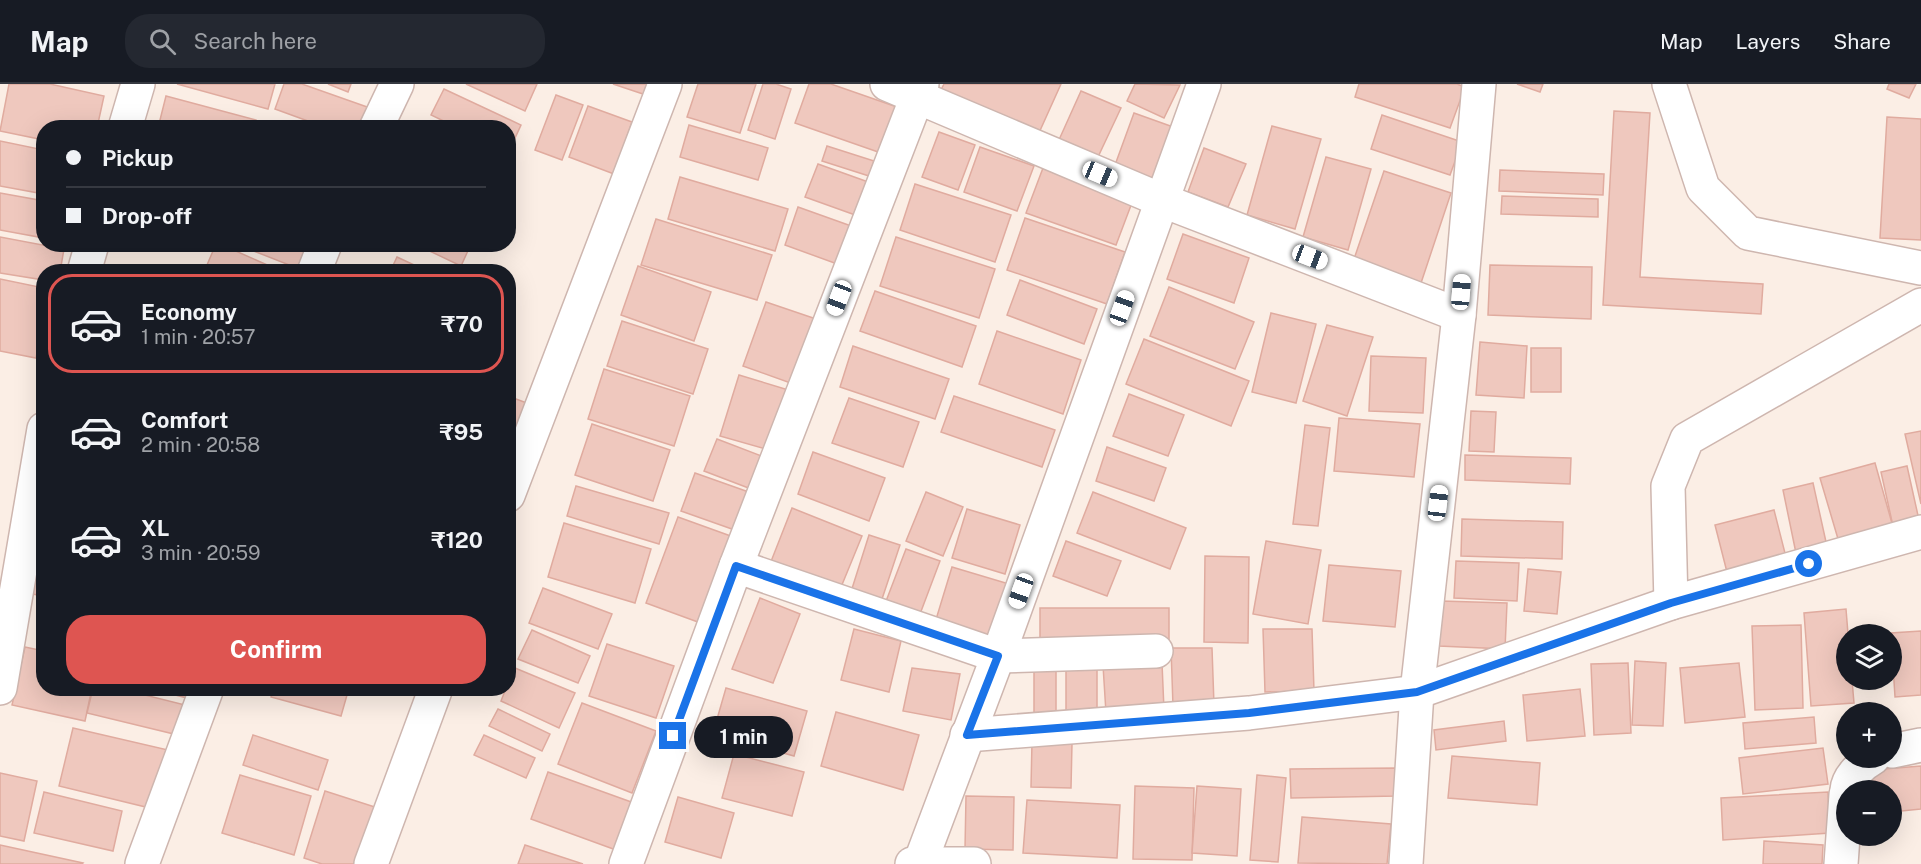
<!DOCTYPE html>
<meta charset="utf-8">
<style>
body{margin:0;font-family:"Public Sans",sans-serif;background:#242831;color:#f1f3f6;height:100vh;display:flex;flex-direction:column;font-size:22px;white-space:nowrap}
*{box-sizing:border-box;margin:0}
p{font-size:20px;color:#9ea1a6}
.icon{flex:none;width:33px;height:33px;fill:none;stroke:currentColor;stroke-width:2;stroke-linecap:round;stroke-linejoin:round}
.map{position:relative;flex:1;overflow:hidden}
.panel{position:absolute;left:36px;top:180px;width:480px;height:432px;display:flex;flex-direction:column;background:#171b24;border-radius:24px;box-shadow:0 6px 24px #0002}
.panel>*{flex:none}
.guide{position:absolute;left:36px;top:36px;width:480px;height:132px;border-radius:24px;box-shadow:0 6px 24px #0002;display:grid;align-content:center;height:132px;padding:0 30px;background:#171b24}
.controls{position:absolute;left:1836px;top:540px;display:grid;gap:12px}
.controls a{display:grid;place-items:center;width:66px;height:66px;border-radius:50%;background:#171b24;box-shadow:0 6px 24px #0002;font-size:30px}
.end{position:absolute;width:27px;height:27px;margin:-14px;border:8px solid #1a73e8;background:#fff;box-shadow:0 0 0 3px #fff}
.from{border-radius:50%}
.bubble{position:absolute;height:42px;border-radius:21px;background:#171b24;box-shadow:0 6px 24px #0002;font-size:20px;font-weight:700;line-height:42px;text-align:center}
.car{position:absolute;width:18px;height:36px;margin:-18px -9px;border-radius:8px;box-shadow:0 0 4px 2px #0007;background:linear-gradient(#fff 24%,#345 0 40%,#fff 0 76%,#345 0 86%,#fff 0)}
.guide b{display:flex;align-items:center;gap:21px;height:57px;font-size:22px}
.guide b+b{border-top:2px solid #363941}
.guide i{width:15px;height:15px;background:#f1f3f6}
ul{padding:10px 0 0;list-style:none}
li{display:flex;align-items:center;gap:18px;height:99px;margin:0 12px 9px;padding:0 18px;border:3px solid transparent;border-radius:24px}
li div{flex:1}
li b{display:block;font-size:22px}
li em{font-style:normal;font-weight:700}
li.selected{border-color:#de5551}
li>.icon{width:54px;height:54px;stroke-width:1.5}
.button{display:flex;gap:12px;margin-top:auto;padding:12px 30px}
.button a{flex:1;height:69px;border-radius:24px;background:#de5551;color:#fff;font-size:24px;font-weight:700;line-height:69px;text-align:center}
header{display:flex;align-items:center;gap:36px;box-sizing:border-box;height:84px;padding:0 30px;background:#171b24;border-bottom:2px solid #363941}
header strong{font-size:28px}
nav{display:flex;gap:33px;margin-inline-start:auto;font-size:21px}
.search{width:420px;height:54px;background:#242831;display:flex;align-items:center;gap:15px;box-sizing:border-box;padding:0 21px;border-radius:24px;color:#9ea1a6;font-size:22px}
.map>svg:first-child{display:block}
</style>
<header>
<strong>Map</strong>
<div class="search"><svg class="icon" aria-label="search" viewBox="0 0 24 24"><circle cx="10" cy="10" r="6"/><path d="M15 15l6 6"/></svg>Search here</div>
<nav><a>Map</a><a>Layers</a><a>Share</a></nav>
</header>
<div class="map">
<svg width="1921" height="780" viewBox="0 0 1921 780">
<rect width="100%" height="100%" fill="#fbeee5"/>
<g fill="#efc8be" stroke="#e0ab9f" stroke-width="1.5">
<polygon points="9,0 50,0 104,12 97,44 44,44 44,56 0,47"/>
<polygon points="177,0 275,0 268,25"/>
<polygon points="284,0 302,0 370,24 363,44 327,44 275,25"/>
<polygon points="328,0 351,0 348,8"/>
<polygon points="466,0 537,0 525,27"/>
<polygon points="613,0 659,0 655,14"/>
<polygon points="698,0 756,0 740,49 687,33"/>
<polygon points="763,0 776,0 791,5 775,55 748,46"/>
<polygon points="809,0 831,0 897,23 881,69 795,39"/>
<polygon points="944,0 1061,0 1038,51 940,8"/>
<polygon points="1135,0 1180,1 1164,34 1127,17"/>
<polygon points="1359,0 1457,0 1465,3 1450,44 1355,13"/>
<polygon points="1517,0 1543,0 1540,8"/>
<polygon points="1889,0 1916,0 1909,14 1887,5"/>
<polygon points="444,5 521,41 509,67 508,44 458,44 431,31"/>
<polygon points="1081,7 1121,24 1097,75 1058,58"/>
<polygon points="556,11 583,21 562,76 535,66"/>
<polygon points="166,12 256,36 254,44 158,44"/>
<polygon points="588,22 632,38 614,90 569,73"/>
<polygon points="1614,27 1650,29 1640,193 1763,200 1761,230 1603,221"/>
<polygon points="1134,29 1176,44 1158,96 1115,81"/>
<polygon points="1382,31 1462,58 1450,91 1371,65"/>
<polygon points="1887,33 1921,35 1921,156 1880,154"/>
<polygon points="689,41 768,64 758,96 680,73"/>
<polygon points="1272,42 1321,55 1295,145 1247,131"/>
<polygon points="939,48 975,61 958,106 922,93"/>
<polygon points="0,57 44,66 44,110 0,102"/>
<polygon points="827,62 874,77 869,92 822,77"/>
<polygon points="980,63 1034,82 1017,127 964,108"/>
<polygon points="1204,64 1246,80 1228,123 1188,108"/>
<polygon points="1326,73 1371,85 1348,166 1303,153"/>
<polygon points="818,80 871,99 858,132 805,113"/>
<polygon points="1043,84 1133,116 1116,161 1026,129"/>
<polygon points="1500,86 1604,90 1603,111 1499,107"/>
<polygon points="1384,87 1451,109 1421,199 1353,178"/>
<polygon points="680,93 788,125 775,167 668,135"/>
<polygon points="915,100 1011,131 995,178 900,146"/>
<polygon points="0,109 44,117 44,154 0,146"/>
<polygon points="1502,112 1598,115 1598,133 1501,130"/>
<polygon points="798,123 854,143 840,181 785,161"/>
<polygon points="1025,134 1125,168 1107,220 1007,186"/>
<polygon points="656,135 772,171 757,216 641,181"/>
<polygon points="1183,150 1249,174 1234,219 1167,195"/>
<polygon points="0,153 64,165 60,188 44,188 44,196 0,189"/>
<polygon points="896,153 995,185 979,234 880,202"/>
<polygon points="216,160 220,160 283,188 204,188"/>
<polygon points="236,160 318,160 307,188"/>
<polygon points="415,160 471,160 461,182"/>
<polygon points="397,173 429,188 390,188"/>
<polygon points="1490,181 1592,183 1591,235 1488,231"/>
<polygon points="638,182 711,208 694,257 621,231"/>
<polygon points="0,195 44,204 44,234 36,274 0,267"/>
<polygon points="1020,196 1097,225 1084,260 1007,231"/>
<polygon points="1169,203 1254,238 1235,285 1150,252"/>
<polygon points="875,207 976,242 962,283 860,247"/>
<polygon points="766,218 822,237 799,302 743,282"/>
<polygon points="1271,229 1316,240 1296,319 1252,308"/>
<polygon points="622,237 708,265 693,310 607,282"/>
<polygon points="1327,241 1373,253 1347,332 1303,317"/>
<polygon points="997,247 1081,276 1063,330 979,300"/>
<polygon points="1144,255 1249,297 1231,342 1126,300"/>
<polygon points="1480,258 1527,262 1524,314 1476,311"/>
<polygon points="853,262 949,295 935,335 840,303"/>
<rect x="1531" y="264" width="30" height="44"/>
<polygon points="1371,272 1426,274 1423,329 1369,327"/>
<polygon points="604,285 690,312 674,362 588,335"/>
<polygon points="739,291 795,308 776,368 720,352"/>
<polygon points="1129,310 1184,331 1168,372 1113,352"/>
<polygon points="508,312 532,321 518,358 508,354"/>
<polygon points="954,312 1055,346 1042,383 941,348"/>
<polygon points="849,314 919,338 903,383 832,359"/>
<polygon points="1471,327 1496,328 1494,368 1469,367"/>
<polygon points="1339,334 1420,340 1414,393 1334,387"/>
<polygon points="592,340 670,366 653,417 575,391"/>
<polygon points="1305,341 1330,344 1318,442 1293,440"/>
<polygon points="1921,347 1921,420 1905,350"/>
<polygon points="717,355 772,376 759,408 704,387"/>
<polygon points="1107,363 1166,384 1154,417 1096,397"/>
<polygon points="813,368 885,394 869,437 798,410"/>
<polygon points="1465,371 1571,374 1570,400 1465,396"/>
<polygon points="1875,379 1895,450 1841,465 1820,394"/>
<polygon points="1907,382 1921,445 1895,451 1881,388"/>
<polygon points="695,389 760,412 746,450 681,427"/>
<polygon points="1813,399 1828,467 1797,474 1783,406"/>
<polygon points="576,402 669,429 659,460 567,432"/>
<polygon points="926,408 963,423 943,472 906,457"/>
<polygon points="1093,408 1186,444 1170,485 1077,449"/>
<polygon points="792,424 862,452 839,508 770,480"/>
<polygon points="967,425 1020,441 1005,490 952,474"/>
<polygon points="1774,426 1787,477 1728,492 1715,441"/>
<polygon points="678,433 739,455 706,541 646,519"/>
<polygon points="1462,435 1563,438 1562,475 1461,472"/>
<polygon points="564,439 651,465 635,519 548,493"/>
<polygon points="869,451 900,461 879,524 849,514"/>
<polygon points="1066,457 1121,477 1107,512 1053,492"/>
<polygon points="1266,457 1321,466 1308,540 1253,530"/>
<polygon points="906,465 940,477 917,538 883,525"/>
<polygon points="35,467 44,469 44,512 26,509"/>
<polygon points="1205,472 1249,473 1248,559 1204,558"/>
<polygon points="1456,477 1519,479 1517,517 1454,514"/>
<polygon points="1329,481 1401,487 1395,543 1323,537"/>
<polygon points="952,483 1009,500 991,560 934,542"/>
<polygon points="1528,485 1561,488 1557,530 1524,527"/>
<polygon points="543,504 612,530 598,565 529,539"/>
<polygon points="760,514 800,530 773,599 732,585"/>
<polygon points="1441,517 1507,519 1505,565 1439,562"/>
<polygon points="1040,524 1169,524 1169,557 1040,556"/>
<polygon points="1846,525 1848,550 1846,550 1846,596 1852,596 1854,619 1811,622 1804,529"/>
<polygon points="1801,541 1803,624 1755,626 1752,542"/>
<polygon points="854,545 901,557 889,608 841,596"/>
<polygon points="1263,545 1312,545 1314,607 1265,608"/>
<polygon points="532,546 590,572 578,599 518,575"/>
<polygon points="1921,547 1921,611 1895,613 1891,549"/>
<polygon points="607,560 674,582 656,634 589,612"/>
<polygon points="25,563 44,567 44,604 92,604 85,637 12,621"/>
<polygon points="1171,564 1212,564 1214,621 1173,622"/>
<polygon points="1635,577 1666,579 1663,642 1632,641"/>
<polygon points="1162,579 1164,626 1106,629 1103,581"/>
<polygon points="1628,579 1631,649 1594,651 1591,580"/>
<polygon points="1739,579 1745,633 1685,639 1680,584"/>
<rect x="1066" y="580" width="31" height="52"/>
<polygon points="515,584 575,609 559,644 501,617 506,604 508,604 508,600"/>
<polygon points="912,584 960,590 951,636 903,627"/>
<rect x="1034" y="584" width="22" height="53"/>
<polygon points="93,604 117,604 185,621 178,651 87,629"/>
<polygon points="148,604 193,604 191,615"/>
<polygon points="273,604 349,604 341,632 271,613"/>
<polygon points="726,604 807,627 794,672 713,649"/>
<polygon points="1580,605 1585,652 1527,657 1523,611"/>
<polygon points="582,619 656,647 632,709 558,680"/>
<polygon points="498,625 550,650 542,667 489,642"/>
<polygon points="836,628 919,651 903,706 821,682"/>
<polygon points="1814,633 1816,659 1745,665 1743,639"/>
<polygon points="1504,637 1506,657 1436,666 1434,646"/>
<polygon points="73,644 168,666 154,725 59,702"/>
<polygon points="253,651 328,676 318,706 243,681"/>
<polygon points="484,651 535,674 526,694 474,671"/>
<polygon points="1032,658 1072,660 1071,704 1031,703"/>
<polygon points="1823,664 1828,700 1743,710 1739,674"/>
<polygon points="734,670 804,688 792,732 722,714"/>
<polygon points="1452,672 1540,679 1537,721 1448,714"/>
<polygon points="1921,682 1921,725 1892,728 1892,706 1861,706 1860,687"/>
<polygon points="1396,684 1397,712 1291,714 1290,685"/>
<polygon points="548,688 634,719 616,766 531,735"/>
<polygon points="0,689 37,697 24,757 0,752"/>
<polygon points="240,691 311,712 294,771 222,749"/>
<polygon points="1257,691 1286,694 1278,778 1250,776"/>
<polygon points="1135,702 1194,704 1192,776 1133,775"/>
<polygon points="1197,702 1241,705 1237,772 1192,769"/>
<polygon points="325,707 381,725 364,780 322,780 304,774"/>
<polygon points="44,708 122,727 113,767 34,749"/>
<polygon points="1828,708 1830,749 1723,756 1721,714"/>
<polygon points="966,712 1014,713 1013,766 965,765"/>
<polygon points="678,713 734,729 721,774 665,758"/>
<polygon points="1027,716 1120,721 1117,774 1023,769"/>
<polygon points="1302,733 1391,740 1387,780 1298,779"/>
<polygon points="1764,757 1823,761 1822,780 1763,780"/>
<polygon points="0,761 83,779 82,780 0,780"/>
<polygon points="525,761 583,780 518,780"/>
</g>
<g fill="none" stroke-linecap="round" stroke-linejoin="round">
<defs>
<g id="street">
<polyline points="887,0 1161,116 1459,231"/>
<polyline points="1669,0 1703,104 1748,149 1921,184"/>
<polyline points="125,44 138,0"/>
<polyline points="376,44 397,0"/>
<polyline points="84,188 92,160"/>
<polyline points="314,188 325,160"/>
<polyline points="508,411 665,0"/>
<polyline points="736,482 998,572 1156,567"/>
<polyline points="1671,519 1668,402 1687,355 1921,221"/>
<polyline points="0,604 44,345"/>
<polyline points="967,651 1249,629 1417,608 1671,519 1921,448"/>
<polyline points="1892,667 1921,661"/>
<path d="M1847,706C1848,693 1862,680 1873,674"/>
<polyline points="920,779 998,572 1204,0"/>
<polyline points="142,780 207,604"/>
<polyline points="371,780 436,604"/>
<polyline points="626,780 736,482 922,0"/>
<polyline points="912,780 974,780"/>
<polyline points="1406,780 1417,608 1459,231 1479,0"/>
<polyline points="1841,780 1846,711"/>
</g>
</defs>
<use href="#street" stroke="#ceb6af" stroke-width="36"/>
<use href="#street" stroke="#fff" stroke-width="33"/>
</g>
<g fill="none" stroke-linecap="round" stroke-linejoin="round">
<polyline stroke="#1a73e8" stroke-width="8" points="673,652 736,482 998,572 967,651 1249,629 1417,608 1671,519 1809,480"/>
</g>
</svg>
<div class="controls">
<a><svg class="icon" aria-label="layers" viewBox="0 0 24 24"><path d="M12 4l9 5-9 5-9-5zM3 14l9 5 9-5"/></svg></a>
<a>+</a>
<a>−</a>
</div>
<i class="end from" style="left:1809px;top:480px"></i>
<i class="end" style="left:673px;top:652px"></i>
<div class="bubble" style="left:694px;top:632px;width:99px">1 min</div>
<i class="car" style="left:1100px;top:90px;rotate:113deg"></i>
<i class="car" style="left:1310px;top:173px;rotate:111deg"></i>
<i class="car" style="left:1461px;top:208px;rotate:5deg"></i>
<i class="car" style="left:839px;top:214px;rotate:201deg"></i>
<i class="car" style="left:1122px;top:224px;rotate:20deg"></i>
<i class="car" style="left:1438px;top:419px;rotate:7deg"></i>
<i class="car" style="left:1021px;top:507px;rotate:200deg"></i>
<div class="guide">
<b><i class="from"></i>Pickup</b>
<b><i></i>Drop-off</b>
</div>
<section class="panel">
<ul>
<li class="selected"><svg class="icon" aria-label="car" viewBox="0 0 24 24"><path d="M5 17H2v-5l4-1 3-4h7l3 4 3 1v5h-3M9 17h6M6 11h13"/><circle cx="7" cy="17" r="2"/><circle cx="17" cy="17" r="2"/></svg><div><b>Economy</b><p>1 min · 20:57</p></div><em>₹70</em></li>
<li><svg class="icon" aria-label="car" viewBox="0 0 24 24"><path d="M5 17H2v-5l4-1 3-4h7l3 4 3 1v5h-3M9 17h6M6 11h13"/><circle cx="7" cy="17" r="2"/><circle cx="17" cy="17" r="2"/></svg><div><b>Comfort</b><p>2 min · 20:58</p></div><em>₹95</em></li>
<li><svg class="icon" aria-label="car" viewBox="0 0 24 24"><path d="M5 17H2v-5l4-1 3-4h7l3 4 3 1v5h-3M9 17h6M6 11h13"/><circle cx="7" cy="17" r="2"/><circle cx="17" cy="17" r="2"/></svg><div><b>XL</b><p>3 min · 20:59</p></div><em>₹120</em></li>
</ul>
<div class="button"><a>Confirm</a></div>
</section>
</div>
